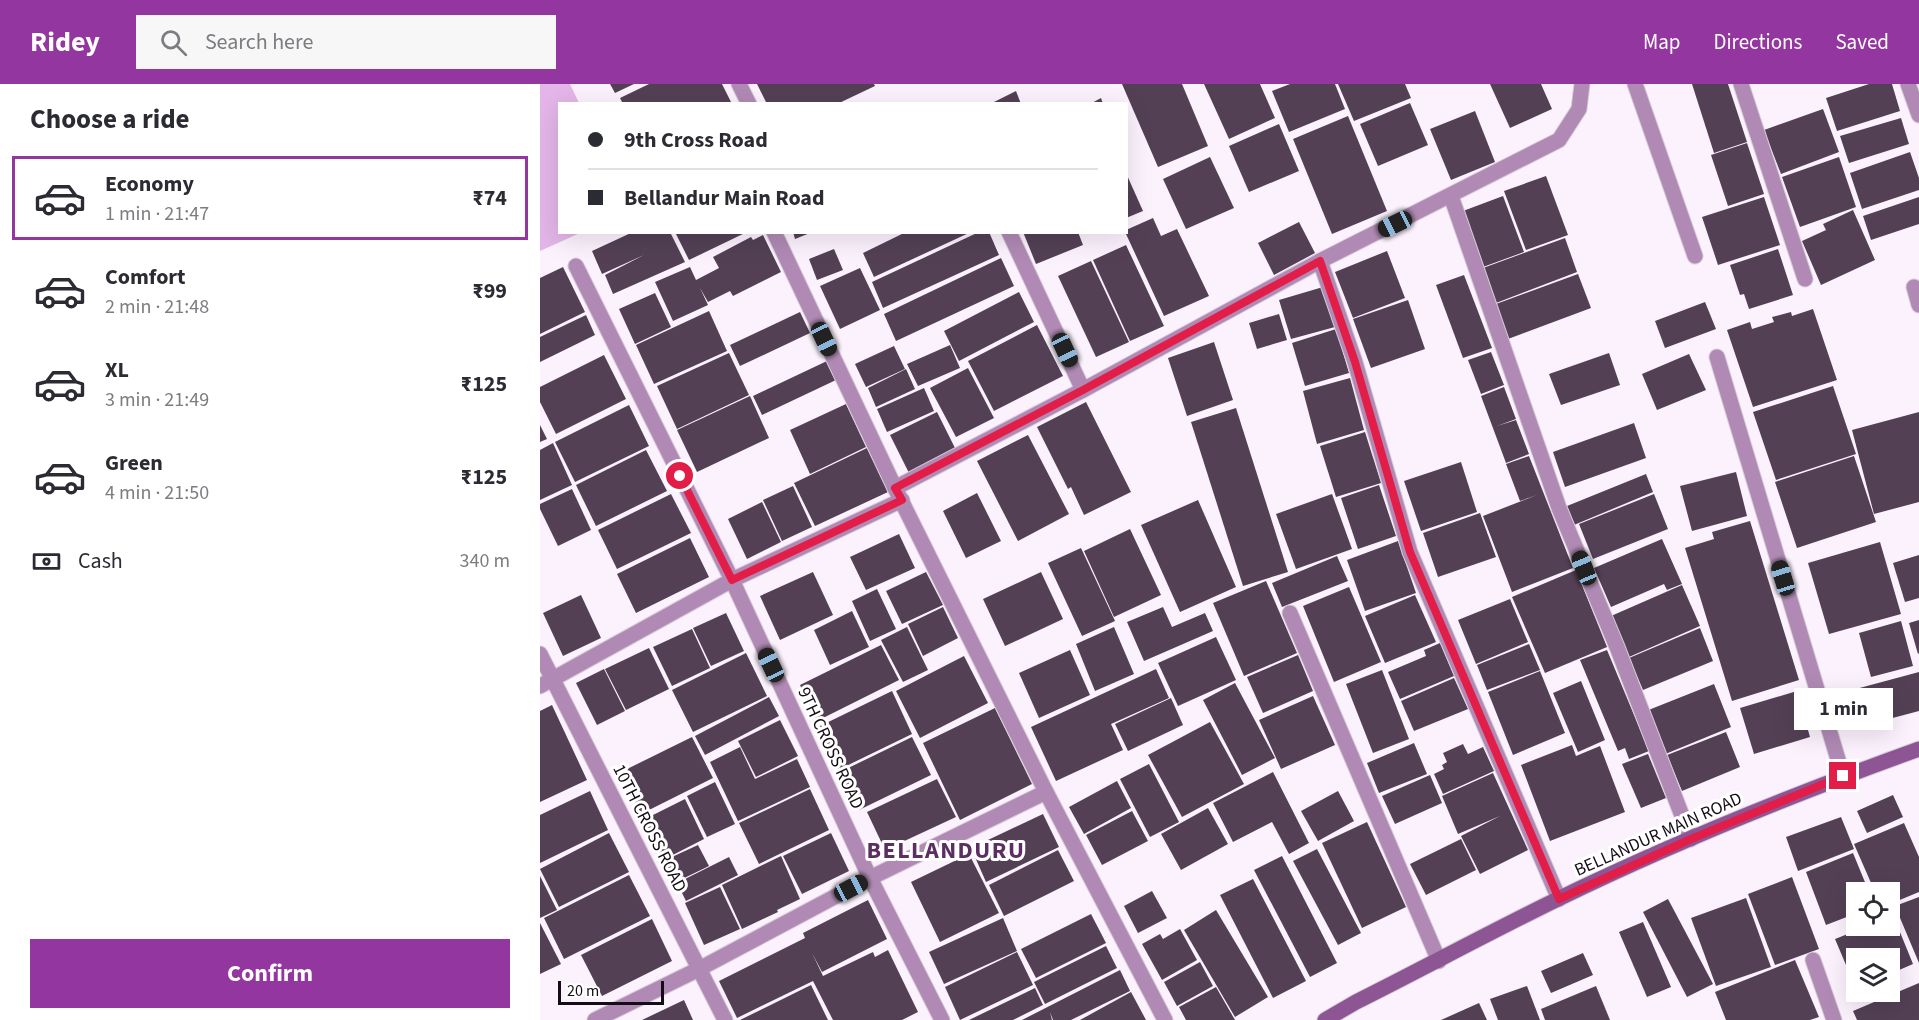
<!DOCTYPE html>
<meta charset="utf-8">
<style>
body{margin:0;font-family:"Source Sans 3",sans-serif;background:#f7f7f7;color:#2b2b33;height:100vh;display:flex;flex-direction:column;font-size:22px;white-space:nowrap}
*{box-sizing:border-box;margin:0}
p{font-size:20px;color:#7c7c81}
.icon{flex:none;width:33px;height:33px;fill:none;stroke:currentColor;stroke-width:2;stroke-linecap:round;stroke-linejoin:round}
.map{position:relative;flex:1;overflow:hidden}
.sheet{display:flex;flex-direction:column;background:#fff;width:540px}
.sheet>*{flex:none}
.top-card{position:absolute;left:18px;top:18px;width:570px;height:132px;border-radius:0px;box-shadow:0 6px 24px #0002;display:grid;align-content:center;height:132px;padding:0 30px;background:#fff}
.fabs{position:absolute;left:1306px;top:798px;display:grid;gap:12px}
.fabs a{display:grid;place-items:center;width:54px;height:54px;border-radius:0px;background:#fff;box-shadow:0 6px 24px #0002;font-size:30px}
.scale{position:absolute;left:18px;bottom:15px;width:106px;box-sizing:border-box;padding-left:6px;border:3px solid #150d16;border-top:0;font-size:16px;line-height:21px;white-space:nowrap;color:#150d16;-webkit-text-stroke:4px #fff;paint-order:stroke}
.end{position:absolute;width:27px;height:27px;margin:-14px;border:8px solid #e11d48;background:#fff;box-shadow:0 0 0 3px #fff}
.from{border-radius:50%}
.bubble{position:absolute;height:42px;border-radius:0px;background:#fff;box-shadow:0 6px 24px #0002;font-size:20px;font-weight:700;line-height:42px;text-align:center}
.car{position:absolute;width:18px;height:36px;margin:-18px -9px;border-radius:8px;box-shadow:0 0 4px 2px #0007;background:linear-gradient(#222 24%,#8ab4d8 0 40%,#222 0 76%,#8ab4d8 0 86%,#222 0)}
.top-card b{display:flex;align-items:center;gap:21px;height:57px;font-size:22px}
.top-card b+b{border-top:2px solid #e1e1e2}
.top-card i{width:15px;height:15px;background:#2b2b33}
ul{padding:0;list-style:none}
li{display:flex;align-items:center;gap:18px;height:84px;margin:0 12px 9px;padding:0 18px;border:3px solid transparent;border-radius:0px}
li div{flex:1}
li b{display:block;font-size:22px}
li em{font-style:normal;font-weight:700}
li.current{border-color:#94369f}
li>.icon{width:54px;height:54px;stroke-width:1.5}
h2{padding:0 30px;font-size:27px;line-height:72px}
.pay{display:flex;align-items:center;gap:15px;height:66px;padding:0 30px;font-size:22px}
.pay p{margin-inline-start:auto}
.action{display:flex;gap:12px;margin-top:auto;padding:12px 30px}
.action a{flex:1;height:69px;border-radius:0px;background:#94369f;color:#fff;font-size:24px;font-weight:700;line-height:69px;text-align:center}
header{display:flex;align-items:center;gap:36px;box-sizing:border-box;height:84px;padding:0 30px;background:#94369f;color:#fff}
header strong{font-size:28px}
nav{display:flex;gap:33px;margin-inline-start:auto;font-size:21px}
.search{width:420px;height:54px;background:#f7f7f7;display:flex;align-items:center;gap:15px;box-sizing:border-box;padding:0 21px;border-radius:0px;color:#7c7c81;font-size:22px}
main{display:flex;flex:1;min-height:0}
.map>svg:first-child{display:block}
</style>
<header>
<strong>Ridey</strong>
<div class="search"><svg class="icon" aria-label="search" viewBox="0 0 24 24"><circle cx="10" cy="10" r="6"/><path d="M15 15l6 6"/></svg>Search here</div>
<nav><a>Map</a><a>Directions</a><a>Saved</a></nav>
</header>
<main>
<section class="sheet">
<h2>Choose a ride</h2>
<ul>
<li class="current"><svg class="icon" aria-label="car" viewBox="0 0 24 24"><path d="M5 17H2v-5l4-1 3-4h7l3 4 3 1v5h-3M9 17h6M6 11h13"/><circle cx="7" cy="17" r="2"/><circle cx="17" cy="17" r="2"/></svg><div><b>Economy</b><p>1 min · 21:47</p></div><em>₹74</em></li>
<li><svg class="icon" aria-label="car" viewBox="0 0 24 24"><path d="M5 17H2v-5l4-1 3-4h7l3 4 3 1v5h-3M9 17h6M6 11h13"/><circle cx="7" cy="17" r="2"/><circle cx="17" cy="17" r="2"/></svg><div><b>Comfort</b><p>2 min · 21:48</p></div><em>₹99</em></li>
<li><svg class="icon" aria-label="car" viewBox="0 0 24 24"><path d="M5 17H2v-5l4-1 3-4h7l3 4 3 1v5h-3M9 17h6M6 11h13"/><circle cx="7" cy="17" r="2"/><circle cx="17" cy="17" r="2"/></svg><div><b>XL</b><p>3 min · 21:49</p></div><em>₹125</em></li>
<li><svg class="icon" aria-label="car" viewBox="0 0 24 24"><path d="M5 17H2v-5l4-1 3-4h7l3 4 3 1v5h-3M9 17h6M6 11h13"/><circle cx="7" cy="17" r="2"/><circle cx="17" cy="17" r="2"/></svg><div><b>Green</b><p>4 min · 21:50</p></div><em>₹125</em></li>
</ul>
<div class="pay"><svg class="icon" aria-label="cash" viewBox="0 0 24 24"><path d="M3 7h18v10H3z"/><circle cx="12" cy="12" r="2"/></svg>Cash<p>340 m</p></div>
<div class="action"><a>Confirm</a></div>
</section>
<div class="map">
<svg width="1379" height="936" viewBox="0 0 1379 936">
<rect width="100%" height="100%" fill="#fcf2fd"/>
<polygon fill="#e3b5e8" points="0,0 30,0 39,19 20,20 20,148 40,149 0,167"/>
<g fill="#534055">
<polygon points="70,0 94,0 75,9"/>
<polygon points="109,0 182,0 192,20 83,20 80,14"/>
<polygon points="217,0 334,0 335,2 297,20 227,20"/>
<polygon points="582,0 642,0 668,62 618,83"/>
<polygon points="664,0 720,0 735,34 689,55"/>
<polygon points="750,0 795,0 805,25 749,48 732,7"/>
<polygon points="798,0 865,0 871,14 814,37"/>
<polygon points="950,0 1001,0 1012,25 970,44"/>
<polygon points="1152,0 1188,0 1207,58 1174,69"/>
<polygon points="1329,0 1352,0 1360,27 1297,47 1286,14"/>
<polygon points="476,7 481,20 450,20"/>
<polygon points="561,14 563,20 550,20"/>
<polygon points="870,19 888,61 838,82 820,40"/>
<polygon points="1283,25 1299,68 1241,90 1224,46"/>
<polygon points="935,27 955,78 911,96 890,45"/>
<polygon points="808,32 847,127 792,150 753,55"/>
<polygon points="1361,34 1369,60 1309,79 1300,52"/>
<polygon points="739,40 759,87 709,108 689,62"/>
<polygon points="1207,59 1224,110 1188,122 1171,71"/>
<polygon points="1370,68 1379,94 1379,106 1322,125 1310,89"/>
<polygon points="670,73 694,124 646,145 623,95"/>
<polygon points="1299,73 1316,123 1260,143 1242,93"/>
<polygon points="586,89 603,127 586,134"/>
<polygon points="1006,92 1028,151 986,166 964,107"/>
<polygon points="963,112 984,168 943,183 923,127"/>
<polygon points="1224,113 1240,161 1178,181 1162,133"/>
<polygon points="1379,113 1379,140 1331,156 1323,132"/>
<polygon points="1313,126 1335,176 1281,201 1262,157 1286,146 1283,140"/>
<polygon points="613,134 621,152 637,145 669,212 624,232 586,150 586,146"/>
<polygon points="759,138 775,169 734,191 718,159"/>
<polygon points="93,148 130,148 145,178 73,210 65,191 104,171 62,190 52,167"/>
<polygon points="135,148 207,148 149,176"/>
<polygon points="253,148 270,148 270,149 255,155"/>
<polygon points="366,148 431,148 334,193 323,169"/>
<polygon points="439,148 449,148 459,171 343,224 332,198"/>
<polygon points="483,148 538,148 543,161 496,180"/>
<polygon points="223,151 241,188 193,212 190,207 168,218 160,204 168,221 133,237 115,198 150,183 156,196 179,184 173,173 211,153 213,156"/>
<polygon points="1025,154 1037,188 956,219 943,184"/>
<polygon points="586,161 624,242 590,257 553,176"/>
<polygon points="294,165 303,186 277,196 269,175"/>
<polygon points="1238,165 1253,211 1209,225 1204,210 1200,211 1190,181"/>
<polygon points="847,167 865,214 813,234 795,188"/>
<polygon points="461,174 474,202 356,257 344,230"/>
<polygon points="551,177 589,258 556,273 518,192"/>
<polygon points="23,183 45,228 0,250 0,194"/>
<polygon points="320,184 340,226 300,245 280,202"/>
<polygon points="1038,190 1051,224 968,255 956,220"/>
<polygon points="924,191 952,264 923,274 896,201"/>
<polygon points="783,203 795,243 751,255 739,216"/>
<polygon points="479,208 494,238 419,277 404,247"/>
<polygon points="115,209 131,243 95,260 79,225"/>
<polygon points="868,216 885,265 831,284 813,235"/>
<polygon points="1165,218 1176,245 1125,264 1115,237"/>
<polygon points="1273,225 1297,296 1213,323 1187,246 1210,238 1212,245 1234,238 1232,233 1251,228 1252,232"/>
<polygon points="169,227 187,267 114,300 96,261"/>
<polygon points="260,228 270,249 200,282 190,261"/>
<polygon points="739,230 747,256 717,265 709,239"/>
<polygon points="46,231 55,251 0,278 0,253"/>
<polygon points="497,241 523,292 454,327 428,277"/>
<polygon points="796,245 809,289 765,302 752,259"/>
<polygon points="674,258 693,316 647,332 628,274"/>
<polygon points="410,261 420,284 378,302 367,280"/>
<polygon points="354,262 365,285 326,303 315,280"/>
<polygon points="951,268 964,301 941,310 928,276"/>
<polygon points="189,269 209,311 137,345 117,302"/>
<polygon points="1069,269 1080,301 1021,321 1009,290"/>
<polygon points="1149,270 1166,306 1117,326 1102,290"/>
<polygon points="64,271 86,315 16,350 0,318 0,303"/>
<polygon points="287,277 296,296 222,331 213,312"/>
<polygon points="428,284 454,334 416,353 390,304"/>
<polygon points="366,285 375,305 336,323 328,304"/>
<polygon points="810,294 824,346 777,360 763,307"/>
<polygon points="1293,302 1316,370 1236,396 1213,328"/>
<polygon points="964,303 976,335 957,342 976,336 989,370 966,379 941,312"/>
<polygon points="384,304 394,327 347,348 337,325"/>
<polygon points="210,312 229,354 157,388 137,346"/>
<polygon points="546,318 591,408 544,431 531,403 528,405 497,343"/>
<polygon points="306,320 326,363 270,390 250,346"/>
<polygon points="89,321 109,362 35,398 15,358"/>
<polygon points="696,324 748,488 703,502 651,338"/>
<polygon points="397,328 416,366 369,389 350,351"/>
<polygon points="1379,328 1379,418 1334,430 1312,346"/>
<polygon points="1094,339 1106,374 1025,403 1013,368"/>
<polygon points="0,341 7,355 0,358"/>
<polygon points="825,348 841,399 796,413 780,362"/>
<polygon points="488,351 529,430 478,457 437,377"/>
<polygon points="13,359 32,401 0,416 0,366"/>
<polygon points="327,364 348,408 275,442 254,399"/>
<polygon points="106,366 127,407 56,442 36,401"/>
<polygon points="989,372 1033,484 972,508 943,432 997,411 980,417 966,380"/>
<polygon points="1314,372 1336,438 1257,464 1235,398"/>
<polygon points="921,378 937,428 881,447 864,397"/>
<polygon points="1196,388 1207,432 1152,447 1140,402"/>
<polygon points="1106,390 1113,408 1034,441 1027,422"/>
<polygon points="839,401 856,452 818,465 801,414"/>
<polygon points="253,402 272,443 242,457 223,416"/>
<polygon points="32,405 51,446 18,462 0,425 0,420"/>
<polygon points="437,409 461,457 426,474 403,427"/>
<polygon points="131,410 151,449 77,485 58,446"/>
<polygon points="792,410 812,465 756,485 736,430"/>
<polygon points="1114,410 1128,445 1053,475 1039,440"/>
<polygon points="658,416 696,503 640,528 601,441"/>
<polygon points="222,418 241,458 207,475 188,435"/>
<polygon points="940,429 956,473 898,493 883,449"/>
<polygon points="1210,437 1259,596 1192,617 1145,464 1174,455 1172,448"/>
<polygon points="590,445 621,511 574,533 544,467"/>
<polygon points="359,450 375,484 326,506 310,473"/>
<polygon points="150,454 169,493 96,529 77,490"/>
<polygon points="1122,455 1142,500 1127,506 1124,500 1071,523 1054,484"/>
<polygon points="858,457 876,509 825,527 807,476"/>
<polygon points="1340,458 1361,530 1289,550 1268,479"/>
<polygon points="541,464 575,537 542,552 508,479"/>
<polygon points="1379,471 1379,514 1365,518 1353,479"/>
<polygon points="797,472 808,497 742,523 732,499"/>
<polygon points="1036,486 1067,563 1005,589 972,513"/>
<polygon points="273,488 293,531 240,556 220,512"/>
<polygon points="386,488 403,521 362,540 346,507"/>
<polygon points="501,488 523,535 465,562 443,515"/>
<polygon points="726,497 757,569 704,592 673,519"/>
<polygon points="1142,501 1160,542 1089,573 1071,532"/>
<polygon points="809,503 841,578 794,598 763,522"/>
<polygon points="337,505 356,545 330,557 312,517"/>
<polygon points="41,511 61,554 23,572 3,529"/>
<polygon points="875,511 896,558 845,579 825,532"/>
<polygon points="970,515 988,558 936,580 918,536"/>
<polygon points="403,523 418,554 383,572 368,540"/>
<polygon points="623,523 632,543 665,529 673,547 604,577 587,538"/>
<polygon points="312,527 329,563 290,581 274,546"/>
<polygon points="186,529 204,567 171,582 153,544"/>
<polygon points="1379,536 1379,569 1378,570 1369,539"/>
<polygon points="1361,537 1373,582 1331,593 1319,549"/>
<polygon points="367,543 388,586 363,598 341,556"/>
<polygon points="574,543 594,590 555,607 536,560"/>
<polygon points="1160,544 1173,577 1103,606 1089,574"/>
<polygon points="152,545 170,584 132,602 113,563"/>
<polygon points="676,553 696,596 638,622 618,579"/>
<polygon points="900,559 914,592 860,615 848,588 886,572 884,566"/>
<polygon points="989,560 1000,586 947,606 937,581"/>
<polygon points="341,561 359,596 277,637 260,601"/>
<polygon points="109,564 129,605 86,626 65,585"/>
<polygon points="530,566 550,611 499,634 479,589"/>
<polygon points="1067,566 1109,667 1089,675 1085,664 1078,667 1040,576"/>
<polygon points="206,569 227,612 153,648 132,606"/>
<polygon points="758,571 773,607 723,629 707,593"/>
<polygon points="424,572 448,619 380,654 356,607"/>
<polygon points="64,585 85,627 57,641 36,599"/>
<polygon points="616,585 629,614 571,640 583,666 516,697 491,643"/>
<polygon points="842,586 869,655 833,669 806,600"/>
<polygon points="1000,587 1025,649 973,671 948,608"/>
<polygon points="1379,588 1379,627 1311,645 1301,609"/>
<polygon points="914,594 928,625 874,647 861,617"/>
<polygon points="1041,597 1065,656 1038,668 1013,609"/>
<polygon points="695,599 735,674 702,691 663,616"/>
<polygon points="1174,600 1191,643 1123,671 1106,627"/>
<polygon points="352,607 372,650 298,686 278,643"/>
<polygon points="1257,607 1270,653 1214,670 1200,624"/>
<polygon points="773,612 795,661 741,685 719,636"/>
<polygon points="229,613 239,632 165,671 155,652"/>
<polygon points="631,614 643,641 588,667 575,640"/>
<polygon points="12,621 47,696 0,718 0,627"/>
<polygon points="455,624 492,700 420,736 383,659"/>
<polygon points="240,636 258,672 216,693 198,657"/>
<polygon points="670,638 704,700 642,733 608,671"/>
<polygon points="1186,648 1200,683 1142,707 1127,671"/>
<polygon points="152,653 173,694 101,730 81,688"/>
<polygon points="372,653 391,691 319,726 300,688"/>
<polygon points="874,659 887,690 839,709 827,679"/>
<polygon points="923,660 928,670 943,663 954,687 903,710 894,690 904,685 902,681 907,678 903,669"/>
<polygon points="1032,661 1036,672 1060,662 1085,728 1010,757 981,681"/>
<polygon points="200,663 215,695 257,675 270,703 198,737 170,678"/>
<polygon points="1108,670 1126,714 1101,724 1082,680"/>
<polygon points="609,680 639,738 610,753 580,695"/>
<polygon points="733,688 769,759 749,770 732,738 693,758 673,719"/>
<polygon points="953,689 988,766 940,790 921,752 960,732 918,750 902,712"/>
<polygon points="890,691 902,719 855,740 842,712"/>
<polygon points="397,695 416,733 345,766 327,728"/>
<polygon points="577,697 591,724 544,750 529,723"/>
<polygon points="175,698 195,740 167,753 147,712"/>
<polygon points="270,705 289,746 219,780 199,739"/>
<polygon points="50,707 68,746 0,779 0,731"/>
<polygon points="798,707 814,737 778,757 761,727"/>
<polygon points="1353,711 1363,733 1327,749 1317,727"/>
<polygon points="145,715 164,755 123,776 103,736"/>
<polygon points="668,724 688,760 641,786 621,750"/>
<polygon points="592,727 608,757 562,781 546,751"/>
<polygon points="503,730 519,763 446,798 431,764"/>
<polygon points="1301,733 1314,765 1258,787 1246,753"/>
<polygon points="827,738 866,823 822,844 782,759"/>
<polygon points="1364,739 1379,773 1379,808 1350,820 1350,808 1335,808 1314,760"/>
<polygon points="69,749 89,788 19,823 0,785"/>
<polygon points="291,749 309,787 262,810 243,772"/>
<polygon points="921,755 936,786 886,811 870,780"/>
<polygon points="158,761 169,782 132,800 121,778"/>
<polygon points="777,765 821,849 798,861 753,777"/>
<polygon points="518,766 534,797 464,832 449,801"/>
<polygon points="1313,769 1329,808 1317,808 1317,829 1286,841 1266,788"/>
<polygon points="429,770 459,829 400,858 371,798"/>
<polygon points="241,772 260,815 237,826 238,828 202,845 182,801"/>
<polygon points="742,772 797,879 770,893 714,786"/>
<polygon points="189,773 198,791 146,817 137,799"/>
<polygon points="89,791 110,832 24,875 4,834"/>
<polygon points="0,792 17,826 0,834"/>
<polygon points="1252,793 1279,865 1235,881 1208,810"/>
<polygon points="713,795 766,897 733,914 680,811"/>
<polygon points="180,803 200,845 164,861 145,819"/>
<polygon points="612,807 627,834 598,849 584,822"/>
<polygon points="1379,813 1379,879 1355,822"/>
<polygon points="1206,814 1231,883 1176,902 1151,834"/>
<polygon points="1128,815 1173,900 1147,913 1103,828"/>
<polygon points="328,816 347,855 282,888 272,869 283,892 333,868 335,873 348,866 378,928 362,936 293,936 273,897 197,934 179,897 265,854 263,849"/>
<polygon points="676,826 728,913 695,933 644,846"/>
<polygon points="551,830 566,859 496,894 481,865"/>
<polygon points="1353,831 1373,880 1350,890 1350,874 1317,874 1317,907 1295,855 1328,842 1350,842 1350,832"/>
<polygon points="463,834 477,867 404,900 389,868"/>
<polygon points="112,835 132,877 62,912 41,871"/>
<polygon points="1103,838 1131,903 1107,913 1079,848"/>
<polygon points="0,839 21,880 0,890"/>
<polygon points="640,845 657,876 622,896 602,860 620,850 623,855"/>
<polygon points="566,862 577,884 505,920 494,898"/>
<polygon points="477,868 493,901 420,936 405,903"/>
<polygon points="1043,869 1053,891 1011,909 1001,887"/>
<polygon points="1255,876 1279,933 1270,936 1186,936 1175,908"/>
<polygon points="660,878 673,902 637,922 624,898"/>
<polygon points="580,886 590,907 531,936 513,936 510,928 512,936 482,936"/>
<polygon points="1379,899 1379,936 1317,936 1313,927"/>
<polygon points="271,901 288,936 200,936"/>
<polygon points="987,902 1000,936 958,936 950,915"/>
<polygon points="1056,902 1070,936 1005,936 1001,925"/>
<polygon points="676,903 695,936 646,936 639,923"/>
<polygon points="495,904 503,921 473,936 429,936"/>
<polygon points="591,908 606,936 540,936"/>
<polygon points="144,916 153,936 102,936"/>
<polygon points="939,919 947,936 901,936"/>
</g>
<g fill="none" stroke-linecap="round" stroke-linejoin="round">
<defs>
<g id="street">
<polyline points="199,0 209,20"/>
<polyline points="1095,0 1155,172"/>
<polyline points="1201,0 1265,195"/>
<polyline points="1368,0 1379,31"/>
<polyline points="911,112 1019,424 1077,563 1151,755"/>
<polyline points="234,148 355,404 506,708"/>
<polyline points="469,148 543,306"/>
<polyline points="780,177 815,278 870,468 1019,815"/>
<polyline points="36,182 192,496 330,794 402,936"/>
<polyline points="1374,203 1379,221"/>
<polyline points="1177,273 1303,692"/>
<polyline points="355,404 543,306 780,177 1019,56 1039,25 1042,0"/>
<polyline points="750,529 899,877"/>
<polyline points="0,570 185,936"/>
<polyline points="0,602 192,496 362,416"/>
<polyline points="1273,876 1294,936"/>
<polyline points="55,936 159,885 330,794 506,708 625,936"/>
</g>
<path id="secondary" d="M785,936L816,918C884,884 950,848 1018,815C1135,758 1257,709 1379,665"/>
</defs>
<use href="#street" stroke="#d7cdd8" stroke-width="17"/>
<use href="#secondary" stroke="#d7cdd8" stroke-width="17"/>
<use href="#street" stroke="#b08ab4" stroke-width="15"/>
<use href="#secondary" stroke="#8d5593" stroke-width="15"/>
</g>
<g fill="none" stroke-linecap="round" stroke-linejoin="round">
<polyline stroke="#e11d48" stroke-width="8" points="140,392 192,496 362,416 355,404 543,306 780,177 815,278 870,468 1019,815 1151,755 1303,692"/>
</g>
<g text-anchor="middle" stroke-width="6" stroke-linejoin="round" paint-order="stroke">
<g font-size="18" fill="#150d16" stroke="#fff">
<text transform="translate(291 664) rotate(65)" y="6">9TH CROSS ROAD</text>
<text transform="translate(110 744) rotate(63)" y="6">10TH CROSS ROAD</text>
<text transform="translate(1118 750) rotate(-24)" y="6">BELLANDUR MAIN ROAD</text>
</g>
<g font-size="24" font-weight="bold" letter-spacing="1.5" fill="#5c2e62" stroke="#fff">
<text x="406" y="774">BELLANDURU</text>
</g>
</g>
</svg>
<div class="fabs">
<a><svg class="icon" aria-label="locate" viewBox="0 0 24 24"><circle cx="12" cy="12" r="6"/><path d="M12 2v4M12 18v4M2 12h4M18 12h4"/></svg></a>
<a><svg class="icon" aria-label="layers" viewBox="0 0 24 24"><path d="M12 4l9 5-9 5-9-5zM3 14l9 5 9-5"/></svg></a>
</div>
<div class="scale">20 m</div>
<i class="end from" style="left:140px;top:392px"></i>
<i class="end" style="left:1303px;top:692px"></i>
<div class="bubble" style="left:1254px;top:604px;width:99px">1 min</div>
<i class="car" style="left:855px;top:140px;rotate:244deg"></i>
<i class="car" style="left:284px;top:255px;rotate:155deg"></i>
<i class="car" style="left:525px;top:266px;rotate:155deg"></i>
<i class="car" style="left:1044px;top:484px;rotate:338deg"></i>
<i class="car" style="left:1243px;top:494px;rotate:343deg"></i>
<i class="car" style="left:231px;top:581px;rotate:335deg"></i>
<i class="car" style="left:311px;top:804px;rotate:62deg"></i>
<div class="top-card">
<b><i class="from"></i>9th Cross Road</b>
<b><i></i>Bellandur Main Road</b>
</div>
</div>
</main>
